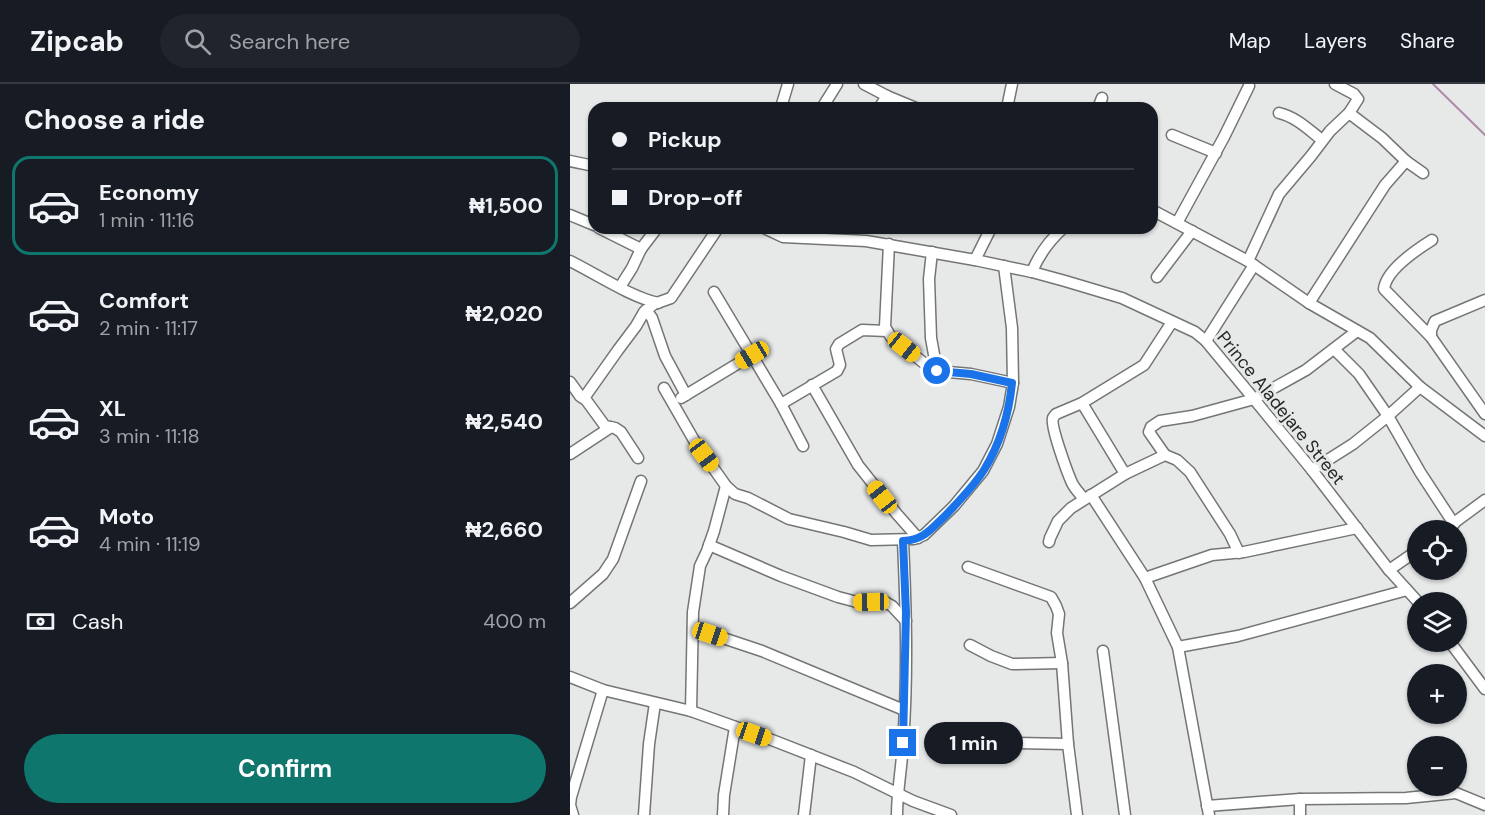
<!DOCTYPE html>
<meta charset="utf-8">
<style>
body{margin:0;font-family:"DM Sans",sans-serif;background:#20242c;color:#f1f3f6;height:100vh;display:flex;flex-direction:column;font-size:22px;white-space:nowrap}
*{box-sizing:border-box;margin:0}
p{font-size:20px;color:#9ea1a6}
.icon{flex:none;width:33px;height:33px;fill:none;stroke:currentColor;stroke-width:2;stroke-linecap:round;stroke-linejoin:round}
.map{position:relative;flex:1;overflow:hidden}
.details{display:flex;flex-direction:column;background:#171b24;width:570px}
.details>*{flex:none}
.banner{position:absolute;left:18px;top:18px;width:570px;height:132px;border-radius:18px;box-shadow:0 2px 4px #0004;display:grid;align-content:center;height:132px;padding:0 24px;background:#171b24}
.buttons{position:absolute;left:837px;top:436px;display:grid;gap:12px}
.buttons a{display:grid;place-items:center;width:60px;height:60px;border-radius:50%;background:#171b24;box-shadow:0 2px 4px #0004;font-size:30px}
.end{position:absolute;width:27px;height:27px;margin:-14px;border:8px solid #1a73e8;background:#fff;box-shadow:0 0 0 3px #fff}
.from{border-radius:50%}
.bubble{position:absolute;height:42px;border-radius:21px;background:#171b24;box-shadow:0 2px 4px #0004;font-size:20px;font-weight:700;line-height:42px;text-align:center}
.car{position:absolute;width:18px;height:36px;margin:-18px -9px;border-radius:8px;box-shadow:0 0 4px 2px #0007;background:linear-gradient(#f5c518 24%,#345 0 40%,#f5c518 0 76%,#345 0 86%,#f5c518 0)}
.banner b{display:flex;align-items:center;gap:21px;height:57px;font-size:22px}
.banner b+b{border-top:2px solid #363941}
.banner i{width:15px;height:15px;background:#f1f3f6}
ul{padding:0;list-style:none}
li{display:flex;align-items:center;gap:18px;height:99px;margin:0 12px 9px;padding:0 12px;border:3px solid transparent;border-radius:18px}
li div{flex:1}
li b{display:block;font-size:22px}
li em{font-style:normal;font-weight:700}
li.selected{border-color:#0f766e}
li>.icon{width:54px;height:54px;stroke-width:1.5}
h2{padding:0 24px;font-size:27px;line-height:72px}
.pay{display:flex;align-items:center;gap:15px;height:66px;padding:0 24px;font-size:22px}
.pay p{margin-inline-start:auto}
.button{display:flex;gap:12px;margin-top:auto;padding:12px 24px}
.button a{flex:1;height:69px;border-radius:36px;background:#0f766e;color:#fff;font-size:24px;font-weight:700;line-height:69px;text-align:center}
header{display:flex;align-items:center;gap:36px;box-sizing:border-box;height:84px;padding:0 30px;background:#171b24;border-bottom:2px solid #363941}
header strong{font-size:28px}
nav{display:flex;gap:33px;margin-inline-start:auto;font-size:21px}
.search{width:420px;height:54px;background:#20242c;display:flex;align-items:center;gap:15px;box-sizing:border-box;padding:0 21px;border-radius:33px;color:#9ea1a6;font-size:22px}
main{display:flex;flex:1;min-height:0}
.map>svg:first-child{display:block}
</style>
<header>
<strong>Zipcab</strong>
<div class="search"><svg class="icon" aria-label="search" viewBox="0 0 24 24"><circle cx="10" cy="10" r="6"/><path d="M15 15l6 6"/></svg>Search here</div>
<nav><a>Map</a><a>Layers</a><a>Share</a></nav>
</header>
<main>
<section class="details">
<h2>Choose a ride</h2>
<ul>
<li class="selected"><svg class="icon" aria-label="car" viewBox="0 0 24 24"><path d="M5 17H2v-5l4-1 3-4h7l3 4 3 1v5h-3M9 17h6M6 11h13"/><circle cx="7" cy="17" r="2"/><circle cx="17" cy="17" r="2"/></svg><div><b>Economy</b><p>1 min · 11:16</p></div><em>₦1,500</em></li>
<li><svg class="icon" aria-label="car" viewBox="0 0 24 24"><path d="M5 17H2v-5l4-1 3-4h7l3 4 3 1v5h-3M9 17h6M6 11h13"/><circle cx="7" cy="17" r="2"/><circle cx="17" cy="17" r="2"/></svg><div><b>Comfort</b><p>2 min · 11:17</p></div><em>₦2,020</em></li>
<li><svg class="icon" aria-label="car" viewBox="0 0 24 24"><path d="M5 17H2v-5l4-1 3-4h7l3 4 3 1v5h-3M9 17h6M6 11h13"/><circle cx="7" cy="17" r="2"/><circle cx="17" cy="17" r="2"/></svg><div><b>XL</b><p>3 min · 11:18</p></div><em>₦2,540</em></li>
<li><svg class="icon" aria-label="car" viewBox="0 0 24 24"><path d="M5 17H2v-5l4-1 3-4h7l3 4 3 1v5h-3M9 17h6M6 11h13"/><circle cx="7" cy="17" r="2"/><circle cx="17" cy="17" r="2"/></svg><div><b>Moto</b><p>4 min · 11:19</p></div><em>₦2,660</em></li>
</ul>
<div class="pay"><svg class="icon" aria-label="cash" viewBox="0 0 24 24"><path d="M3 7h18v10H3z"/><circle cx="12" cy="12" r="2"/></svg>Cash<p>400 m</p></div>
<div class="button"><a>Confirm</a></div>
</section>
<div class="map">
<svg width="915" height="731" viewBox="0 0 915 731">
<rect width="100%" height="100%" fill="#e6e9e8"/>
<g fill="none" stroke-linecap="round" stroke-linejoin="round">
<polyline stroke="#ae89aa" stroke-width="2" points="863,0 915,51"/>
<defs>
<g id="minor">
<polyline points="294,0 317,12 346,24"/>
<polyline points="212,24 212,20 218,0"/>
<polyline points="252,24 267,0"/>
<polyline points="309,24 317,12"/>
<polyline points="437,24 442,0"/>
<polyline points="528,24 532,14"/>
<path d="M709,29C726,33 738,45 752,56"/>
<polyline points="779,29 812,54 836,77 853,89"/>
<polyline points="602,51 646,69"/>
<polyline points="0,77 24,82"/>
<polyline points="582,126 678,177 739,219 800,254 850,303 915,352"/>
<polyline points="0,131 24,141"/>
<polyline points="607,139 654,53 679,2"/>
<polyline points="29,144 71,165"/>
<polyline points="194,144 213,153 296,157 405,176 462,188 495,197 552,214 625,248 636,257 684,315 742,386 819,486 849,519"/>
<path d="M862,156C846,166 816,186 814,205L861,253L915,330"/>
<polyline points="319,160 315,243 321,253 359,283 367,287 401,290 443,299"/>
<polyline points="362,168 359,195 361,254 367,287"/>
<polyline points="405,176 421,144"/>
<path d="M0,177C26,190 61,213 88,219"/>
<polyline points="678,177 709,110 741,72 760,47 779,29 788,15 784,10 765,0"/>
<path d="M462,188C469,170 479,157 493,144"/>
<polyline points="587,193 622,147"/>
<polyline points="50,203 62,184 71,165 87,144"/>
<polyline points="144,208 211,320 233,362"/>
<polyline points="739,219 815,101 836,77"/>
<polyline points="76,226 82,234 95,272 116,311"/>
<polyline points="861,253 861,246 865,237 915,216"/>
<polyline points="636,257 684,181"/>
<polyline points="764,265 789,290 818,332 850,388 884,440"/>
<polyline points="0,298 10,312 16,316 35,342 45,344 51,348 68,374"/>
<polyline points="242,301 288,381 326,429 348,454"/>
<polyline points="94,304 125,358 156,402 165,410 178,414 219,435 274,448 301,456 344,455 354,451 384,422 413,387 427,360 439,323 443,299 442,244 434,182"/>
<polyline points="14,314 48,266 66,242 74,228 84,220 101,214 148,144"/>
<polyline points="111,314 182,271"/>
<polyline points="512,319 555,390"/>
<polyline points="211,320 267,287 270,281 266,265 269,260 292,246 317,247"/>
<polyline points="0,370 41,343"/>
<polyline points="595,371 579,348 581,343 590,337 622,332 684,315 736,286 787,247"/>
<polyline points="742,386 783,360 818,332 850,303"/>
<polyline points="521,411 575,494 608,563 639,731"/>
<path d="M514,415C510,410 505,405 502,399C498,390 480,342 483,334C484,332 485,331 486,330L512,319L574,281L602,238"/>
<polyline points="873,447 915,416"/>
<polyline points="479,458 480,454 488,437 501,424 555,390 595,371 607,376 620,388 660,450 669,469"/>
<polyline points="139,461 211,492 268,513 287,518 315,518 322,522 336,537"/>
<polyline points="398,483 481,513 486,522 489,530 487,549 492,579 498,660 507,731"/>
<polyline points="819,486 848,466"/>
<polyline points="575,494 642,471 674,468 787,444"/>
<polyline points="0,519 33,490 43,475 71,397"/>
<polyline points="123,544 192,567 334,626"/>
<polyline points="880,558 915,605"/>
<polyline points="400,561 421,572 442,580 492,579"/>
<polyline points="608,563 668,552 837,506"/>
<polyline points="533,567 555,731"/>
<polyline points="0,593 33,606 121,627 202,656 284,688 343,717 381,731"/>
<polyline points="121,627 123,528 130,482 137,467 144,447 156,402"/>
<polyline points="375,652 445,659 498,660"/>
<polyline points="730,715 730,731"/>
<polyline points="637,722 730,715 836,714 886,709 915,721"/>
<polyline points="3,731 0,721 1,713 33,606"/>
<polyline points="74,731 79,660 85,619"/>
<polyline points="153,731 154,711 165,643"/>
<polyline points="234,731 241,671"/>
<path d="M327,731C327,706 332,683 333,658C338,591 336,524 333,457"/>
</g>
</defs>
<use href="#minor" stroke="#737675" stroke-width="13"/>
<use href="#minor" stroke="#fff" stroke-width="10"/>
</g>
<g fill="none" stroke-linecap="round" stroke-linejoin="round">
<path stroke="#1a73e8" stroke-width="8" d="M333,659L336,529L333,457C354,456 361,445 375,432C388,418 404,402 414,386C430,360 439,329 442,299L401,290L367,287"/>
</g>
<g text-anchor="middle" stroke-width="6" stroke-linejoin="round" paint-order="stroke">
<g font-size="18" fill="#272828" stroke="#e6e9e8">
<text transform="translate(711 324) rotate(51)" y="6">Prince Aladejare Street</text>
</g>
</g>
</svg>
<div class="buttons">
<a><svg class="icon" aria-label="locate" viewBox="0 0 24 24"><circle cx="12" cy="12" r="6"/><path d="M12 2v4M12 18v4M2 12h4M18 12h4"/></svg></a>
<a><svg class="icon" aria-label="layers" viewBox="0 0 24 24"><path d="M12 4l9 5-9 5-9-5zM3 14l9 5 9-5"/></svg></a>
<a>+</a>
<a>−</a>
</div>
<i class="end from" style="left:367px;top:287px"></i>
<i class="end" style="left:333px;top:659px"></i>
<div class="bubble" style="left:354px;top:638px;width:99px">1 min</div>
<i class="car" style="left:334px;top:263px;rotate:129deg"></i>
<i class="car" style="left:182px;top:271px;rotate:239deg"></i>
<i class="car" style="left:134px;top:371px;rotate:143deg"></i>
<i class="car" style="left:312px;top:413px;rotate:322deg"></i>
<i class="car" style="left:301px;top:518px;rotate:269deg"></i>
<i class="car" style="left:140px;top:550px;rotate:108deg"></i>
<i class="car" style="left:184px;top:650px;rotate:109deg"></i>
<div class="banner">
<b><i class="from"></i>Pickup</b>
<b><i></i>Drop-off</b>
</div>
</div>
</main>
